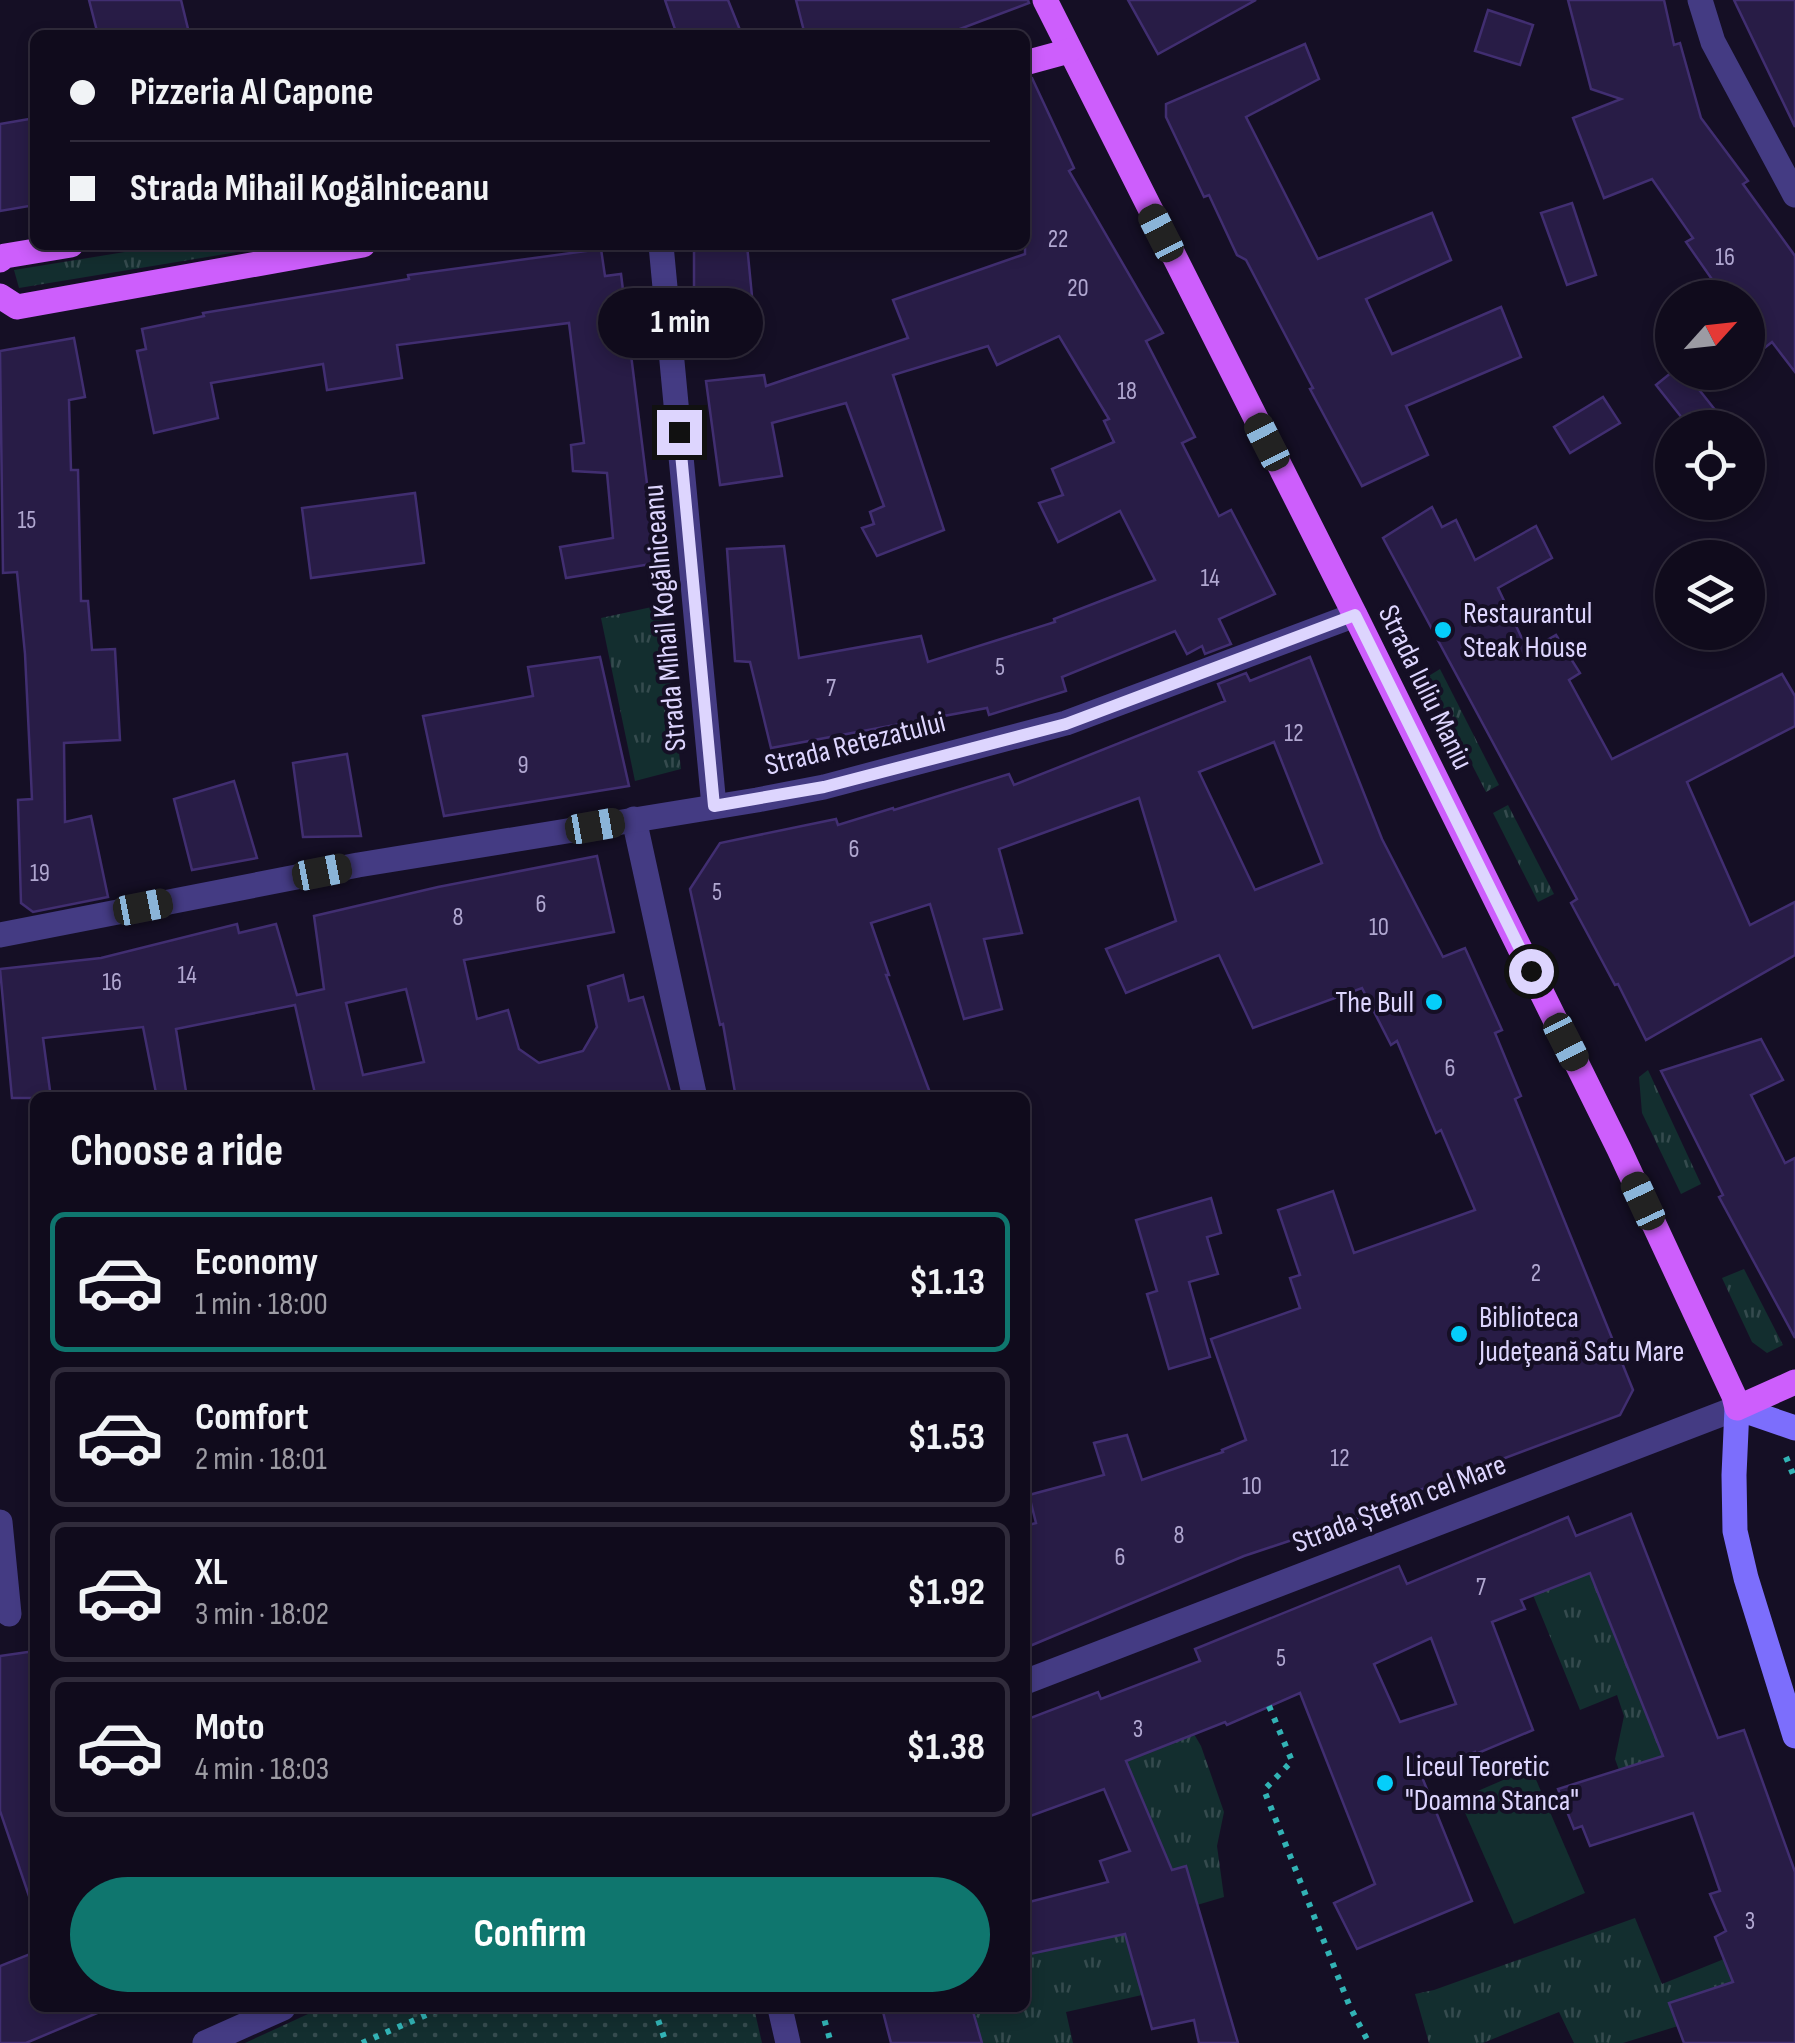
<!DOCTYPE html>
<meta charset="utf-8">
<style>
body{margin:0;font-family:"Sofia Sans Condensed",sans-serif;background:#191425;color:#f1f3f6;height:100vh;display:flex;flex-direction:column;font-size:38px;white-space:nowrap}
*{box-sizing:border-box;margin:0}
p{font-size:32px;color:#9c9ba3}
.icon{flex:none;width:55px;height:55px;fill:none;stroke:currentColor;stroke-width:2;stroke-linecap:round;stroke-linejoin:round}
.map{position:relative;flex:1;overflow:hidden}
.details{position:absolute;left:30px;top:1092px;width:1000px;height:920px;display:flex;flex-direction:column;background:#100b1c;border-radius:15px;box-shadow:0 5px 15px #0003,0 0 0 2px #302b3b}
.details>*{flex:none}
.hud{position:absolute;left:30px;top:30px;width:1000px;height:220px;border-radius:15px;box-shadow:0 5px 15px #0003,0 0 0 2px #302b3b;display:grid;align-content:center;height:220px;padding:0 40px;background:#100b1c}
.needle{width:65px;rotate:63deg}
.tools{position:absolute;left:1655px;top:280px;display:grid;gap:20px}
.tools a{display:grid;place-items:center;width:110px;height:110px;border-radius:50%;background:#100b1c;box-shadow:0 5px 15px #0003,0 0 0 2px #302b3b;font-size:50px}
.end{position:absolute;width:45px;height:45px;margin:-22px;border:12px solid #ddd5fe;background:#111;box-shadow:0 0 0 5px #111}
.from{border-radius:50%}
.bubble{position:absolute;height:70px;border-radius:35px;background:#100b1c;box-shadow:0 5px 15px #0003,0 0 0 2px #302b3b;font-size:32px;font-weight:700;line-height:70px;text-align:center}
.car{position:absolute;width:30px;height:60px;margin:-30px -15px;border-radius:12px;box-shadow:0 0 8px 2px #0007;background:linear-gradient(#222 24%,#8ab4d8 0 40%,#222 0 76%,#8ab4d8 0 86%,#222 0)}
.hud b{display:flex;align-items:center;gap:35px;height:95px;font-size:38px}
.hud b+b{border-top:2px solid #302b3b}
.hud i{width:25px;height:25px;background:#f1f3f6}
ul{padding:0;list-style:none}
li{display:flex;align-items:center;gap:30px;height:140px;margin:0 20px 15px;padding:0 20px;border:5px solid #302b3b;border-radius:15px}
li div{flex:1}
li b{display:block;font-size:38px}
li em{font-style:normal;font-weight:700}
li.on{border-color:#0f766e}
li>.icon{width:90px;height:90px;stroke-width:1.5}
h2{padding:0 40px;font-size:45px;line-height:120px}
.button{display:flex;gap:20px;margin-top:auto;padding:20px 40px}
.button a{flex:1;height:115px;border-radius:60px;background:#0f766e;color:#fff;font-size:40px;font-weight:700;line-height:115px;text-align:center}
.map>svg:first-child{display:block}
</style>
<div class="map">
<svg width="1795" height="2043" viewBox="0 0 1795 2043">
<defs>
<pattern id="grass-tufts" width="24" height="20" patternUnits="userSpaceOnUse" patternTransform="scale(2.5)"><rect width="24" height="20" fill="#132e2f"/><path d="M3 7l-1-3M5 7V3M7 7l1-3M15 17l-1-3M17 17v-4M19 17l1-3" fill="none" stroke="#354b4e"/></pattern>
<pattern id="park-dots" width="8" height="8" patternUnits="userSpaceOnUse" patternTransform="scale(2.5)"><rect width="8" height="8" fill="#132e2f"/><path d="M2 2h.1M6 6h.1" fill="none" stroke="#354b4e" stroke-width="1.8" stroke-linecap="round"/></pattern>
</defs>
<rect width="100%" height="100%" fill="#150f25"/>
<g fill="url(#grass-tufts)">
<polygon points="168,245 280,245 19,288 14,270"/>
<polygon points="661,605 681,769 635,781 601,618"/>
<polygon points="1440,669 1499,785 1486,792 1427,677"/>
<polygon points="1508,805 1554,894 1538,902 1493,813"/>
<polygon points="1648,1070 1701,1184 1681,1194 1642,1113 1639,1077"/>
<polygon points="1744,1269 1783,1345 1767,1353 1752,1342 1722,1278"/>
<polygon points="1590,1573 1663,1756 1619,1770 1615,1759 1624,1716 1617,1695 1580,1710 1533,1595"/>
<polygon points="1194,1734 1201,1746 1224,1812 1217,1846 1224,1897 1197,1905 1186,1866 1172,1870 1126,1761"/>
<polygon points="1120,1889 1142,1995 1066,2012 1073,2043 982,2043 972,2008 1025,2008 1025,1955"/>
<polygon points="1635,1918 1662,1984 1744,1951 1753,1975 1670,2003 1678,2026 1623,2043 1574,2043 1559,2012 1483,2043 1429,2043 1415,1994 1434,1990"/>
</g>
<polygon fill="url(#park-dots)" points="321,2008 754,2008 762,2043 245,2043"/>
<polygon fill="#132e2f" points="1531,1768 1585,1893 1514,1924 1459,1799"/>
<g fill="#281c46" stroke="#412e71" stroke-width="2.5" fill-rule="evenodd">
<polygon points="89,0 181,0 189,33 169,35 98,35"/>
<polygon points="665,0 728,0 742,35 677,35"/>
<polygon points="796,0 1028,0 1029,3 944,35 805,35"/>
<polygon points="1128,0 1256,0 1158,54"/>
<polygon points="1568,0 1664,0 1674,45 1680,43 1701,118 1748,181 1743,184 1795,256 1795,372 1772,342 1748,361 1748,298 1725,298 1686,242 1693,238 1652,179 1604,198 1573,118 1621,99 1591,89"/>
<polygon points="1734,0 1795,0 1795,127"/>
<polygon points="1488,10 1533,25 1520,65 1475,51"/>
<polygon points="1305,44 1319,79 1246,117 1318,259 1432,213 1451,260 1366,299 1392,354 1501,307 1521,357 1406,406 1428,455 1362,486 1310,389 1313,388 1246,260 1237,255 1209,195 1204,197 1166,117 1166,104"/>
<polygon points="1032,78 1074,168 1069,171 1163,333 1146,341 1195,437 1182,443 1219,516 1231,510 1275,594 1219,619 1231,644 1205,654 1202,646 1187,654 1175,631 1062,677 1066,691 989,715 987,708 771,748 750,662 735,661 727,549 784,546 799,658 921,636 928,662 1055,622 1054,619 1155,580 1120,511 1058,542 1039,503 1063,495 1052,469 1114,442 1104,421 1109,419 1059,336 997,365 988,346 893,375 944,530 877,556 862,528 874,524 870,512 884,506 846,403 772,423 782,476 720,485 706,381 764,375 766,386 908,338 893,300 1025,254 1025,79"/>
<polygon points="35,118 35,205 0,211 0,124"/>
<polygon points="1572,203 1596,275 1567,285 1541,213"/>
<polygon points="694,245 747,245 752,296 694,301"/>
<polygon points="601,249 605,276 621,274 653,532 657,531 663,562 566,578 560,547 613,538 607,473 573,471 571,445 584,443 569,323 397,345 402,378 327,390 323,364 211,383 218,418 154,433 137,351 146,349 142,329 204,316 203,313 409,279 408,275"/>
<polygon points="74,338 85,397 69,400 71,470 78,470 81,601 88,601 92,650 115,649 120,740 64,743 65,822 91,816 108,897 33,912 21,903 18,800 32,799 25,654 17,572 3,573 0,351"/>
<polygon points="1672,372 1685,372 1716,411 1696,428 1690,428 1656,385"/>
<polygon points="1603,397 1620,423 1570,453 1554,427"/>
<polygon points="415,493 424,563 311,578 302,508"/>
<polygon points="1432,507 1442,527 1456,520 1475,560 1536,526 1552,558 1498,588 1528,651 1556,635 1580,673 1569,680 1612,759 1782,674 1795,696 1795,726 1687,782 1750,925 1795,902 1795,955 1646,1040 1618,984 1615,985 1571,903 1577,899 1383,538"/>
<polygon points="600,657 629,786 444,816 423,716 533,696 528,667"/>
<path d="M1310,657L1382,839L1443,957L1465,948L1502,1030L1495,1033L1521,1096L1515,1099L1633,1390L1620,1415L1409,1494L1412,1500L1244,1556L1025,1648V1526L1036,1523L1029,1495L1104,1475L1094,1443L1127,1435L1142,1480L1223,1452L1222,1450L1246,1440L1211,1339L1300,1308L1290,1278L1300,1275L1278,1210L1333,1191L1354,1253L1475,1210L1441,1130L1436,1133L1397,1041L1391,1045L1362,988L1253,1028L1219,955L1126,993L1106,949L1176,921L1139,798L999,849L1022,933L984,939L1002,1009L964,1019L930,904L871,923L889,975H886L932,1098H736L723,1024L720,1025L690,889L720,843L836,819L838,825L893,808L894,810L1009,774L1014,785L1225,701L1218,684L1246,673L1250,681ZM1274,742L1322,863L1255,890L1199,772Z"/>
<polygon points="347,754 361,836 303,837 293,763"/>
<polygon points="234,781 257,858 192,870 174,799"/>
<path d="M597,856L614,932L464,960L477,1019L508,1010L519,1049L539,1063L583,1051L597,1027L588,986L623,975L629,1001L643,997L672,1098H316L295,1005L176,1029L187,1098H157L143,1027L43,1038L51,1098H12L0,969L101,958L237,924L239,933L276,924L297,995L324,989L314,916L438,887ZM406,989L424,1062L363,1075L346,1003Z"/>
<polygon points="1761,1039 1783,1080 1751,1095 1785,1163 1795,1158 1795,1338 1719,1197 1723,1195 1661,1071"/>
<polygon points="1211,1198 1221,1233 1207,1237 1218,1274 1189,1282 1210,1357 1169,1369 1147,1294 1157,1291 1136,1220"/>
<path d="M1631,1514L1718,1738L1744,1730L1795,1872V2043H1684L1669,2003L1733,1982L1715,1937L1726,1931L1710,1894L1720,1891L1693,1813L1590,1846L1582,1826L1574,1829L1558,1789L1663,1756L1590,1573L1521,1600L1525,1609L1492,1622L1533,1730L1476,1754L1475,1752L1422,1777L1472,1901L1357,1949L1334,1903L1375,1884L1300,1693L1227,1725L1225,1722L1126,1761L1172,1870L1186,1866L1238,2043H1199L1194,2020L1152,2029L1125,1934L1025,1955V1903L1108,1882L1100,1861L1130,1851L1104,1789L1025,1818V1720L1098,1692L1101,1699L1200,1661L1195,1649L1399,1566L1407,1584L1568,1517L1576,1536ZM1431,1638L1456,1704L1400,1722L1374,1664Z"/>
<polygon points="35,1651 35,1898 30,1899 0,1811 0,1656"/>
<polygon points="35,1952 35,2008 109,2008 26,2043 0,2043 0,1966"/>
<polygon points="882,2008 972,2008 982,2043 891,2043"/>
</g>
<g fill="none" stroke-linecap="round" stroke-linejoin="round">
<g stroke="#32b3b5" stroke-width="6" stroke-dasharray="5 8" stroke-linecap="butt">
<polyline points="1786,1457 1795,1479"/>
<polyline points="1269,1706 1292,1761 1264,1790 1350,2007 1369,2043"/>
<polyline points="654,2008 666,2043"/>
<polyline points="821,2008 831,2043"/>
<polyline points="362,2043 442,2008"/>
</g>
<g stroke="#443b83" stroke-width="25">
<polyline points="1700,0 1713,42 1795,195"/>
<polyline points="661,245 714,806"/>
<polyline points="634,819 695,1098"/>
<polyline points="0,935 358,865 757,800 824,787 1066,723 1355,615"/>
<polyline points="0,1522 9,1614"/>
<polyline points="1025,1682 1737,1408"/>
<polyline points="780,2008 788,2043"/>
<polyline points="205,2043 283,2008"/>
</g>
<polyline stroke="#7c6efc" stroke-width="25" points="1795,1428 1737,1408 1734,1475 1735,1531 1746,1578 1795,1736"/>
<g stroke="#cd5efc" stroke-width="25">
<polyline points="1045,0 1355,615 1619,1149 1734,1396 1737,1408 1795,1382"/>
<polyline points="1025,63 1069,51"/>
<polyline points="0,260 5,256 71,245"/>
<polyline points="0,296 17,307 363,245"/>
</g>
</g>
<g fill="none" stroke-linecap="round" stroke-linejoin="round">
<polyline stroke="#ddd5fe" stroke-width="12" points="679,432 714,806 824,787 1066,724 1355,615 1531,971"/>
</g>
<g fill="#05cefa" stroke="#150f25" stroke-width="4">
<circle cx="1443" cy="630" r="10"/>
<circle cx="1434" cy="1002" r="10"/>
<circle cx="1459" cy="1334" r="10"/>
<circle cx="1385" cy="1783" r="10"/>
</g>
<g text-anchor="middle" stroke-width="8" stroke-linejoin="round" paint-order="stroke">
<g font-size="25" fill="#b0a7d0">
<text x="1058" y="247">22</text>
<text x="1725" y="265">16</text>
<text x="1078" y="296">20</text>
<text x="1127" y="399">18</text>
<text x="27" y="528">15</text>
<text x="1210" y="586">14</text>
<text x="1000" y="675">5</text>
<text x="831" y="696">7</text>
<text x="1294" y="741">12</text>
<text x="523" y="773">9</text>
<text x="854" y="857">6</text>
<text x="40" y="881">19</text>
<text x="717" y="900">5</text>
<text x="541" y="912">6</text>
<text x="458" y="925">8</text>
<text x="1379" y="935">10</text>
<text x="187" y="983">14</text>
<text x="112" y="990">16</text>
<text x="1450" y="1076">6</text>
<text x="1536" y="1281">2</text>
<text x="1340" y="1466">12</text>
<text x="1252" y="1494">10</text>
<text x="1179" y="1543">8</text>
<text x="1120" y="1565">6</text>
<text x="1481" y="1595">7</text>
<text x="1281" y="1666">5</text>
<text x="1138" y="1737">3</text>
<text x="1750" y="1929">3</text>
</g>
<g font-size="30" fill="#ddd5fe" stroke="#150f25" text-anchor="start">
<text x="1463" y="623">Restaurantul<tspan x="1463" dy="34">Steak House</tspan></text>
<text x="1414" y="1012" text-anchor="end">The Bull</text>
<text x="1479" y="1327">Biblioteca<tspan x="1479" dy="34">Judeţeană Satu Mare</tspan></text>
<text x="1405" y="1776">Liceul Teoretic<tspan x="1405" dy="34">"Doamna Stanca"</tspan></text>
</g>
<g font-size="30" fill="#ddd5fe" stroke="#150f25">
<text transform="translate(664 618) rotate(-95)" y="10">Strada Mihail Kogălniceanu</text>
<text transform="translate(1426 687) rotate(64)" y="10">Strada Iuliu Maniu</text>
<text transform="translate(855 743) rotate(-14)" y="10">Strada Retezatului</text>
<text transform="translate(1399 1503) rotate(-21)" y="10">Strada Ștefan cel Mare</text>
</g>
</g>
</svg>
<div class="tools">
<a><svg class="needle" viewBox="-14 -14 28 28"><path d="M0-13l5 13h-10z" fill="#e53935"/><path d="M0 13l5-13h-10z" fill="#9c9ba3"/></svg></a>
<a><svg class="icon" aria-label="locate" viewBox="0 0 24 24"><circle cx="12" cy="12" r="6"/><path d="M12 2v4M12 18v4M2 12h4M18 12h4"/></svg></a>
<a><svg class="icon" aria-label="layers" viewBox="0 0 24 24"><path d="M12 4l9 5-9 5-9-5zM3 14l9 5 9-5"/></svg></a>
</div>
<i class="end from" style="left:1531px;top:971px"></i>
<i class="end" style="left:679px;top:432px"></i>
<div class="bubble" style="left:598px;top:288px;width:165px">1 min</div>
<i class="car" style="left:1161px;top:233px;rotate:333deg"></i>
<i class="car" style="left:1267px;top:442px;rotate:333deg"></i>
<i class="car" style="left:595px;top:826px;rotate:80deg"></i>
<i class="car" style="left:322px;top:872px;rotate:79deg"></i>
<i class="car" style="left:143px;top:907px;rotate:79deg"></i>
<i class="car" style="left:1566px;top:1042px;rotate:153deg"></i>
<i class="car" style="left:1643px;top:1201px;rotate:335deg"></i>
<div class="hud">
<b><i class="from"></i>Pizzeria Al Capone</b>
<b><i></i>Strada Mihail Kogălniceanu</b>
</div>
<section class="details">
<h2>Choose a ride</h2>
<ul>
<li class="on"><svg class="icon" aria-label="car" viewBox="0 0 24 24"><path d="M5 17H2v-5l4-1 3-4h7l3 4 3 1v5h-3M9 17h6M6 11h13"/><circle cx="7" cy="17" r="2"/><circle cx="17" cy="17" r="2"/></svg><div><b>Economy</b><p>1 min · 18:00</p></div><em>$1.13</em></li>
<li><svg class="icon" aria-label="car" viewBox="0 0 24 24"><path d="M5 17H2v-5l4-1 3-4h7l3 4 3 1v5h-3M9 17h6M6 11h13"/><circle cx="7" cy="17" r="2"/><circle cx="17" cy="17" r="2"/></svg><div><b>Comfort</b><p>2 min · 18:01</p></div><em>$1.53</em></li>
<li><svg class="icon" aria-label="car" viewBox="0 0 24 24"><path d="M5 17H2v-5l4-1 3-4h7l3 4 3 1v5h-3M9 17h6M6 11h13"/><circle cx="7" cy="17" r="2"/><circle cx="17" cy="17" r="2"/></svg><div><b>XL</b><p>3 min · 18:02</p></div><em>$1.92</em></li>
<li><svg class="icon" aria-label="car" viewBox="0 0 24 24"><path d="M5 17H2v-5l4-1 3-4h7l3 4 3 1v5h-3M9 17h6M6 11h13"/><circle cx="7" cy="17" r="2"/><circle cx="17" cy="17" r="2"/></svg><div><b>Moto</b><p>4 min · 18:03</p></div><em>$1.38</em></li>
</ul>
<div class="button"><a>Confirm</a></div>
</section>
</div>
